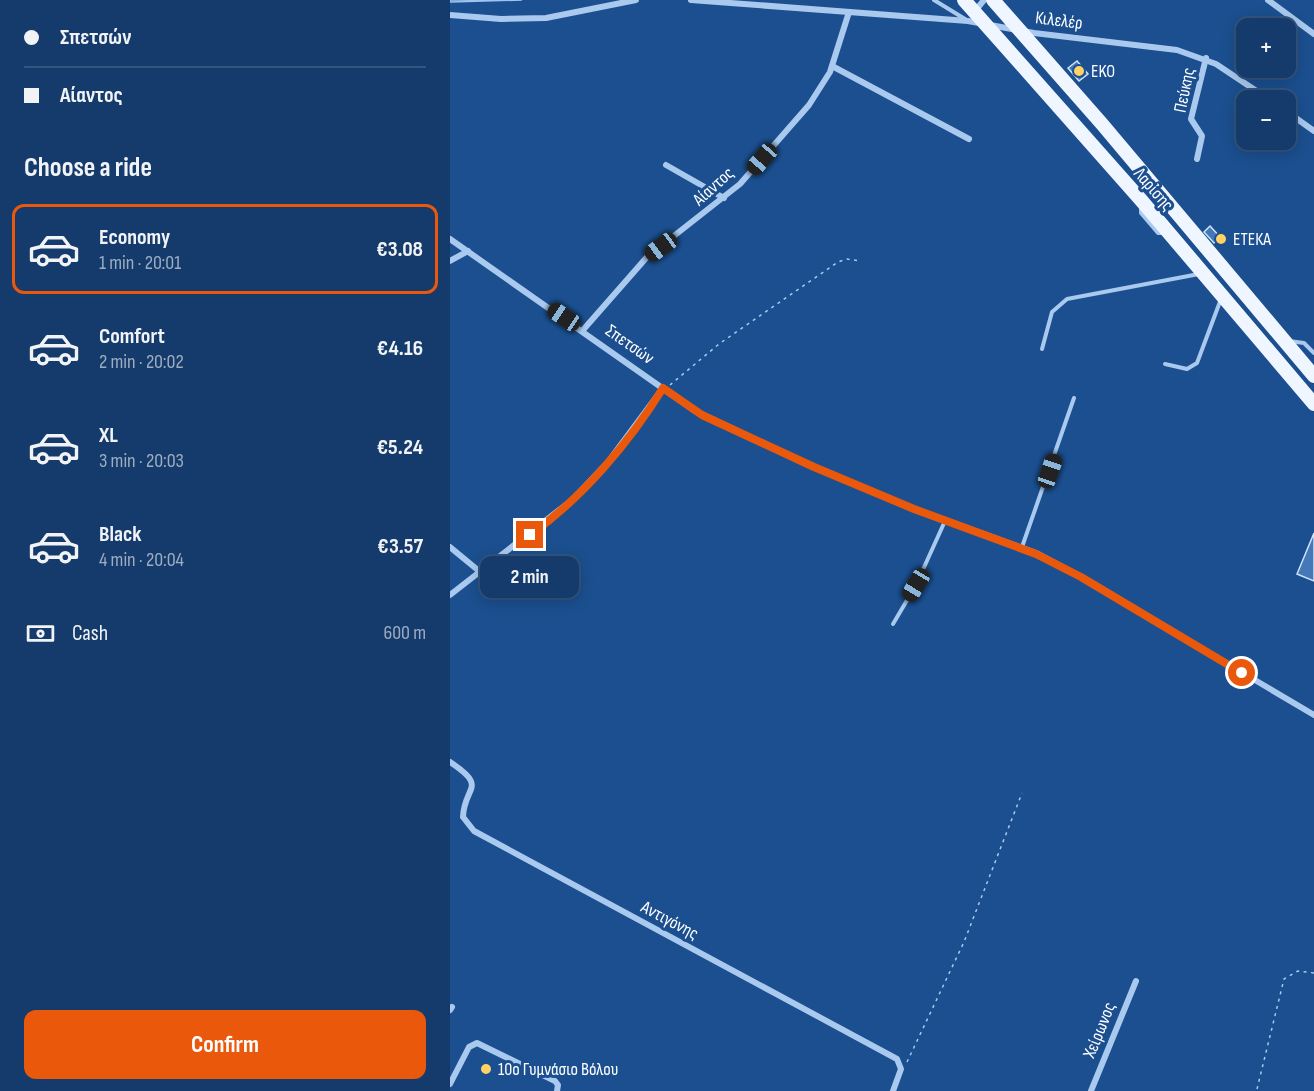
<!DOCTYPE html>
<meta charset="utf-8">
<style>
body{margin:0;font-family:"Sofia Sans Condensed",sans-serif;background:#1d4271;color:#f1f3f6;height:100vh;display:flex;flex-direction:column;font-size:22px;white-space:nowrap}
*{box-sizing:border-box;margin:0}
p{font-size:20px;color:#9dadc1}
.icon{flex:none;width:33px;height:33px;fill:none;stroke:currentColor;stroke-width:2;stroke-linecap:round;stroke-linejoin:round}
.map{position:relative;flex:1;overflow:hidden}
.sheet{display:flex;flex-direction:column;background:#143b6b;width:450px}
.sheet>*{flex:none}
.guide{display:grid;align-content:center;height:132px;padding:0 24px;background:#143b6b}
.buttons{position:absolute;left:786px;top:18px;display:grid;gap:12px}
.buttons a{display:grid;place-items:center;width:60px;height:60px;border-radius:12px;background:#143b6b;box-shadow:0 3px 15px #0003,0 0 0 2px #33557e;font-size:30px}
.end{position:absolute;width:27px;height:27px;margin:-14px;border:8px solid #ea580c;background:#fff;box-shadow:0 0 0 3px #fff}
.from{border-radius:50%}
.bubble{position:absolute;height:42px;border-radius:12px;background:#143b6b;box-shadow:0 3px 15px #0003,0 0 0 2px #33557e;font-size:20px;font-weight:700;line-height:42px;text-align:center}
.car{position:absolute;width:18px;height:36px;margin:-18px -9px;border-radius:8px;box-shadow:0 0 4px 2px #0007;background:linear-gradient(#222 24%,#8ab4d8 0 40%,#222 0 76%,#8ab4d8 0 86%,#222 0)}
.guide b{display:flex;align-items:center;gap:21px;height:57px;font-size:22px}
.guide b+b{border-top:2px solid #33557e}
.guide i{width:15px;height:15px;background:#f1f3f6}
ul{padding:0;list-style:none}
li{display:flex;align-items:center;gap:18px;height:90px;margin:0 12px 9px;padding:0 12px;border:3px solid transparent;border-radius:12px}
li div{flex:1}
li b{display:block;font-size:22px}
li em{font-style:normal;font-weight:700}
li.on{border-color:#ea580c}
li>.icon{width:54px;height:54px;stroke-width:1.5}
h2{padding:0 24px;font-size:27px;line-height:72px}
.pay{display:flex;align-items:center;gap:15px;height:66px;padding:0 24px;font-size:22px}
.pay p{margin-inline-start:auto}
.primary-button{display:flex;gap:12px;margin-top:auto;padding:12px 24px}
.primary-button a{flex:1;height:69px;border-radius:12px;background:#ea580c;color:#fff;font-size:24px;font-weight:700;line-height:69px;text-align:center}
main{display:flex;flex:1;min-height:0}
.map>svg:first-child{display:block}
</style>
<main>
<section class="sheet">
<div class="guide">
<b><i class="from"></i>Σπετσών</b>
<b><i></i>Αίαντος</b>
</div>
<h2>Choose a ride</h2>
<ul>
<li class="on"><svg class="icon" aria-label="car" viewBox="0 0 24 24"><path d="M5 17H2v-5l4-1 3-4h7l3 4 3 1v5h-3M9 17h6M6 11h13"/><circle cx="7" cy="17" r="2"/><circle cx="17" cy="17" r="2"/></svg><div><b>Economy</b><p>1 min · 20:01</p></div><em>€3.08</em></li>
<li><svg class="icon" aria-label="car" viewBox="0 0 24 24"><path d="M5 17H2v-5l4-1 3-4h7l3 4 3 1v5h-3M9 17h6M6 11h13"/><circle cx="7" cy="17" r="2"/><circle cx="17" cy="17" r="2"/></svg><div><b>Comfort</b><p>2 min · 20:02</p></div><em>€4.16</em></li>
<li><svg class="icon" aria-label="car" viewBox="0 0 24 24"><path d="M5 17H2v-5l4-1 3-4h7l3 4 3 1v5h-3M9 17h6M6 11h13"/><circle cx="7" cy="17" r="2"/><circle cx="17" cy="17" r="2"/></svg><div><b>XL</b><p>3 min · 20:03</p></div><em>€5.24</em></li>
<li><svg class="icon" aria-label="car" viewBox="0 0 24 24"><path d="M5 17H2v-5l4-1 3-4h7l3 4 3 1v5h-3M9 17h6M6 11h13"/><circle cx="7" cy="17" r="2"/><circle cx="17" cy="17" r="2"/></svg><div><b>Black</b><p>4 min · 20:04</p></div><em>€3.57</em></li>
</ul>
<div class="pay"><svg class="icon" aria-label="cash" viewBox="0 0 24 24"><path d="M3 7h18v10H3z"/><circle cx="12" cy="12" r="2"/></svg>Cash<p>600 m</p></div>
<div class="primary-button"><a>Confirm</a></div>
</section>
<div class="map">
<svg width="864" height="1091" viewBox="0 0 864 1091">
<rect width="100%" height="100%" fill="#1b4f8f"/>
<polygon fill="#3c6290" stroke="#9cc4f0" stroke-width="1.5" points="0,0 72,0 0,2"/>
<g fill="#4478b7" stroke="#cfe3fa" stroke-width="1.5">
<polygon points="627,61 638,74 629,81 618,68"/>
<polygon points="760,226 770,237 764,243 754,232"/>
<polygon points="864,533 864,581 847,574"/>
</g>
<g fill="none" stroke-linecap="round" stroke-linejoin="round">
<g stroke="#a9c9ee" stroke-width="1.5" stroke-dasharray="3 4.5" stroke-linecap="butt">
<polyline points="220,385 269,344 388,262 397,259 410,261"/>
<polyline points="457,1062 514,942 572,793"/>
<polyline points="807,1089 834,979 848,971 864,973"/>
</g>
<g stroke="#a9c9ee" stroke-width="4">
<polyline points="484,0 515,19"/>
<polyline points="691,207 691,213 708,233 714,233"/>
<polyline points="839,341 854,343 864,353"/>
<polyline points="592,349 602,312 617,299 749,274"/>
<polyline points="715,364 737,369 747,363 771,299"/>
<polyline points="572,547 624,398"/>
<polyline points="443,624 466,585 495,521"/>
</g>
<g stroke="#a9c9ee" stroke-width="6">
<polyline points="241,0 518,21 584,33 727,50 766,64 820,100"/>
<polyline points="818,0 864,34"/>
<polyline points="525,11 534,0"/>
<polyline points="0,15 51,19 96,18 186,0"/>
<polyline points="382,66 519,139"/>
<polyline points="836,111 864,131"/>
<polyline points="747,159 752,136 741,119 756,58"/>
<polyline points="216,165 274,198"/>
<polyline points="0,239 245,411 364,467 464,509 586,553 631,577 864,715"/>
<polyline points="0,261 18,251"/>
<polyline points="133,330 197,257 290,184 359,105 380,72 399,12"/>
<polyline points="0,547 29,571"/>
<polyline points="0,595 122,500 158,462 213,388"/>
<path d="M0,762C39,788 14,786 13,817L24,831L447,1059L451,1069L443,1091"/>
<polyline points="0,1010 2,1007"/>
<polyline points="0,1084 19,1047 27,1043 105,1081 108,1085 107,1091"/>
<polyline points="641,1091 686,981"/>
</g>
<g stroke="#f0f6ff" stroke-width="14">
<polyline points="514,0 691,200 864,404"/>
<polyline points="543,0 652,124 864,376"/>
</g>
</g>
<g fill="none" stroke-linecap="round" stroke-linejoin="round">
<path stroke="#ea580c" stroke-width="8" d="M80,535C133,497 179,443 213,388L252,415L364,467L464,509L586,554L631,577L792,673"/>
</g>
<g fill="#ffd166" stroke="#1b4f8f" stroke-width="2">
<circle cx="629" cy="71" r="6"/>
<circle cx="771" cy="239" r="6"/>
<circle cx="36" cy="1069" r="6"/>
</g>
<g text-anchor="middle" stroke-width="6" stroke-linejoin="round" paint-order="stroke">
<g font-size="18" fill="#fff" stroke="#1b4f8f">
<text transform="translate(609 20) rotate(7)" y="6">Κιλελέρ</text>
<text transform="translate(734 90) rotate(-78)" y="6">Πεύκης</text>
<text transform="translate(263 186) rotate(-42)" y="6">Αίαντος</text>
<text transform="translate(704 189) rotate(49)" y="6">Λαρίσης</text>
<text transform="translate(180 344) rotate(35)" y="6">Σπετσών</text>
<text transform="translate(220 920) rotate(28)" y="6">Αντιγόνης</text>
<text transform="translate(649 1030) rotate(-68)" y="6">Χείρωνος</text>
</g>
<g font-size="18" fill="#fff" stroke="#1b4f8f" text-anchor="start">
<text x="641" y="77">EKO</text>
<text x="783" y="245">ΕΤΕΚΑ</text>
<text x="48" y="1075">10ο Γυμνάσιο Βόλου</text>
</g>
</g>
</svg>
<div class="buttons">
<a>+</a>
<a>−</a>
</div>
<i class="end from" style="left:792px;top:673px"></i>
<i class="end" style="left:80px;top:535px"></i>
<div class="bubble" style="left:30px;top:556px;width:99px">2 min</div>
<i class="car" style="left:312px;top:159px;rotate:221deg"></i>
<i class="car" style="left:211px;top:247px;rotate:234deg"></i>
<i class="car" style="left:114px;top:317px;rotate:304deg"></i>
<i class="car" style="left:600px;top:471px;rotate:19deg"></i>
<i class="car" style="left:466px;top:585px;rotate:211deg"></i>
</div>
</main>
